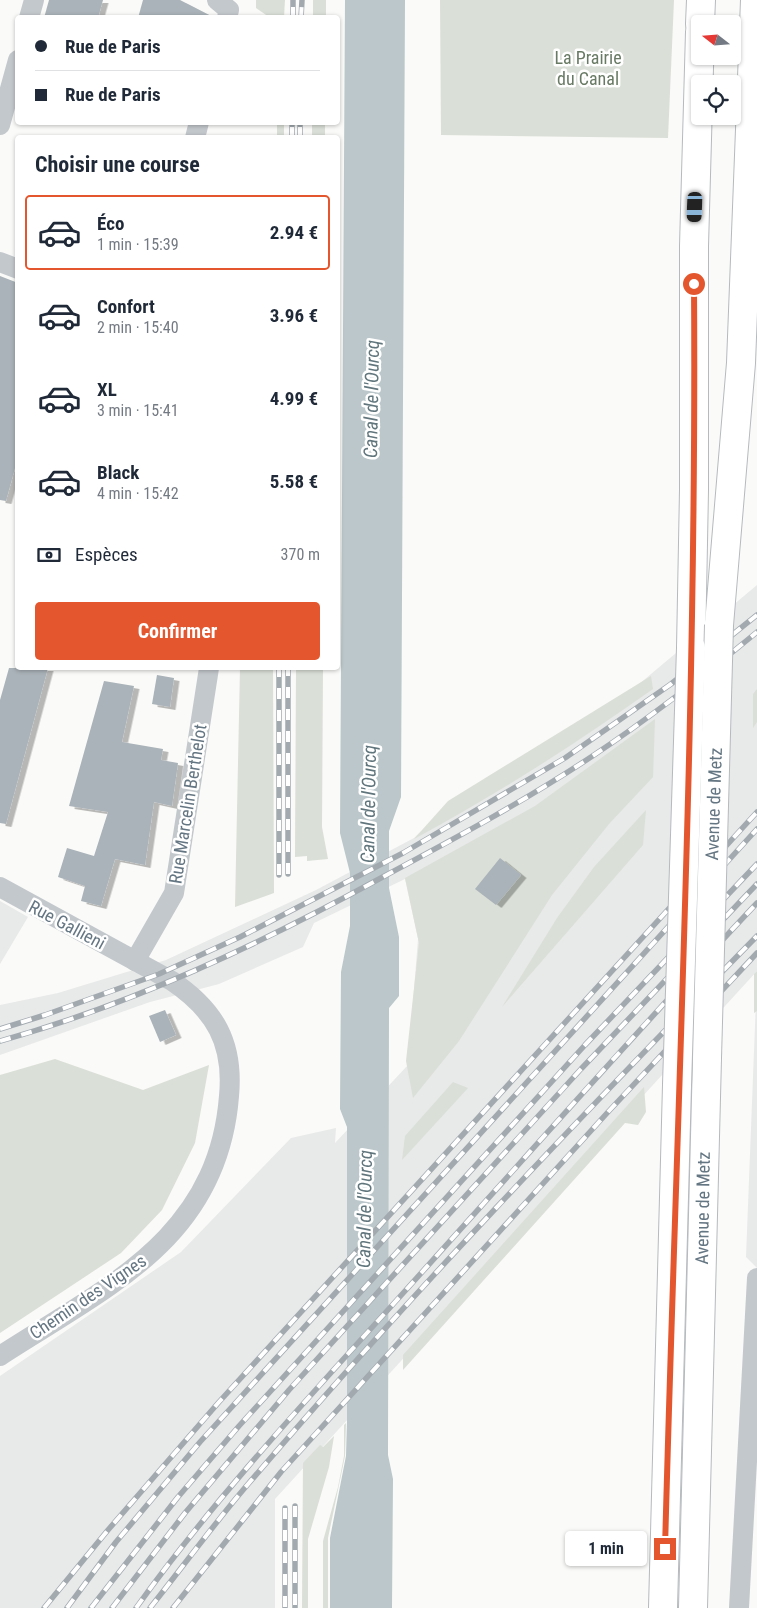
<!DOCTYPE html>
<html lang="fr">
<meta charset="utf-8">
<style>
body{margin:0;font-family:"Roboto Condensed",sans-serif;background:#f2f2f3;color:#1f2937;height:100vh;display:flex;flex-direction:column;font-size:19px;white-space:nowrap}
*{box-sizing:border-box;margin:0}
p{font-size:16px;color:#747a83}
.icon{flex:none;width:28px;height:28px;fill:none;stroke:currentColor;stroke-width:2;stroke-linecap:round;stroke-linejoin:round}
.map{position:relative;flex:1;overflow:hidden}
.details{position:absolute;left:15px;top:135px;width:325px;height:535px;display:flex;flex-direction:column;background:#fff;border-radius:5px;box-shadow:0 1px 4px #0004}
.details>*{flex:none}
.banner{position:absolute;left:15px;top:15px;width:325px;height:110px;border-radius:5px;box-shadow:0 1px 4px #0004;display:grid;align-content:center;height:110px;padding:0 20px;background:#fff}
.needle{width:32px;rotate:287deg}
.controls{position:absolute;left:691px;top:15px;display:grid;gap:10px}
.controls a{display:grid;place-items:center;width:50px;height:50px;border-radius:5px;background:#fff;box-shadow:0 1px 4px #0004;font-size:25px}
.end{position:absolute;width:22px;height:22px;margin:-11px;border:6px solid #e4572e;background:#fff;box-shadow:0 0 0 2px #fff}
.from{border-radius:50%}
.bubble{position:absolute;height:35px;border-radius:5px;background:#fff;box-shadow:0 1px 4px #0004;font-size:16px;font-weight:700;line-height:35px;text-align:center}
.car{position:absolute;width:15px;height:30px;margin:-15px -8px;border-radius:6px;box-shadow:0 0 4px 1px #0007;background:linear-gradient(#222 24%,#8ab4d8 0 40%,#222 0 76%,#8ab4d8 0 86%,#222 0)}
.banner b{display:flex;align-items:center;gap:18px;height:48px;font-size:19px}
.banner b+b{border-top:1px solid #e0e1e3}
.banner i{width:12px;height:12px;background:#1f2937}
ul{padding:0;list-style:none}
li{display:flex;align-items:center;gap:15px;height:75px;margin:0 10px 8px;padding:0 10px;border:2px solid transparent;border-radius:5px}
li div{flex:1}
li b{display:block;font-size:19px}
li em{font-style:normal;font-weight:700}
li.current{border-color:#e4572e}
li>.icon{width:45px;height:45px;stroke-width:1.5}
h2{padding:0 20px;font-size:22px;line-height:60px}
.pay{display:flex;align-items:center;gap:12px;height:55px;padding:0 20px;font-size:19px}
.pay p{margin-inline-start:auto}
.action{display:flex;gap:10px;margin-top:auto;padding:10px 20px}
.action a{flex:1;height:58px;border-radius:5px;background:#e4572e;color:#fff;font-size:20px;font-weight:700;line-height:58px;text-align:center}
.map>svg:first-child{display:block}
</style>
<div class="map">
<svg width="757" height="1608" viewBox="0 0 757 1608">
<defs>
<filter id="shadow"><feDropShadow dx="5.5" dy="3" stdDeviation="0" flood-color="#0004"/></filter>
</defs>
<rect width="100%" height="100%" fill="#fafaf8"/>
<g fill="#e8e9e9">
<polygon points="757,585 757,971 275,1499 275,1608 0,1608 0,1376 181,1252 291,1138 336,1128 335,1143 408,1065 418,939 405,879 314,923 303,947 219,984 150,1002 0,1055 0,1005 58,993 166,960 316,890 414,838 437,816 626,695"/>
<polygon points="0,901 28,917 0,964"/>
<polygon points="757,974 757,1268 746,1257"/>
</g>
<g fill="#dadfd7">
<polygon points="256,0 285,0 284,17 269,17 256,8"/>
<rect x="313" y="0" width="13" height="17"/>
<polygon points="440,0 674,0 668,138 441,135"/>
<rect x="277" y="123" width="7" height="14"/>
<rect x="312" y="123" width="13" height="14"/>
<polygon points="240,668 273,668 274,893 235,907"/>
<polygon points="296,668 323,668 322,827 328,859 307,861 307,856 295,857"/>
<path d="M651,676L653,689C574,745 499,793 414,839L448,801Z"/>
<polygon points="757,689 757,722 753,728 753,694"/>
<polygon points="655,719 653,777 609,824 552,895 459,1041 413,1098 406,1061 419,943 405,878 535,806"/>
<polygon points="646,810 643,845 502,1007 557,918 594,867"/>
<polygon points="757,971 757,1011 754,1013 754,974"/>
<polygon points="55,1059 143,1090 209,1065 195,1143 162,1210 121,1253 0,1333 0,1075"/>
<polygon points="453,1082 468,1088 402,1160 405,1136"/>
<polygon points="644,1087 646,1112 638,1125 625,1123 403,1370 403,1355"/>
<polygon points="346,1423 345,1456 328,1538 328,1608 323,1608 323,1541 338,1487 344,1456 344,1425"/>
<polygon points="334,1436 329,1467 308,1539 308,1608 302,1608 303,1463 320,1445 323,1447"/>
</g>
<polygon fill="#bbc7cb" points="345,0 405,0 401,797 389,831 389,888 399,937 399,996 389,1008 388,1455 393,1479 392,1608 330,1608 330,1538 346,1456 347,1421 347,1127 340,1109 341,972 350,926 350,873 340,833"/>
<g fill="#aab3b9" filter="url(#shadow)">
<polygon points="49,0 103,0 98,18 44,18"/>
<polygon points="143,0 180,0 215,18 138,18"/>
<polygon points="0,276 18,283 18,457 6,501 0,500"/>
<polygon points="9,668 48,668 6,824 0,823 0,700"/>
<polygon points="157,675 174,678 170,707 152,704"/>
<polygon points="104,681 134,686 122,742 163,749 161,760 178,763 172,806 154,802 145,865 115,859 101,906 81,901 85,886 58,877 67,848 94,856 108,812 69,806"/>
<polygon points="500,858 521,875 496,905 475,889"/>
<polygon points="165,1010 176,1035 160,1042 149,1016"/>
</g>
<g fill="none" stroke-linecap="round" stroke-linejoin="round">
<defs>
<g id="primary">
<polyline points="700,24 701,0"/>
<polyline points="719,625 741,363 755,0"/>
<polyline points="691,648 694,490 694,246 700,32"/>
<polyline points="663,1608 677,1085"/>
<polyline points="693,1608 707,1058"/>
</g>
</defs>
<use href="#primary" stroke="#b5babe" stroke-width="30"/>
<g stroke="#c3c8cc" stroke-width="20">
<polyline points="217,0 229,10 227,18"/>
<polyline points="29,18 34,0"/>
<polyline points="0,125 18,60"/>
<polyline points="195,138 199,122"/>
<polyline points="0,262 18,269"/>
<path d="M0,887L172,981C215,1010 234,1043 229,1096C218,1239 106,1287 0,1356"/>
<polyline points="135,961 174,893 209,668"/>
<polyline points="739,1608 757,1278"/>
</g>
<use href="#primary" stroke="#fff" stroke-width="28"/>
<defs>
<g id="rail">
<polyline points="293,18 293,0"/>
<polyline points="301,18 302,0"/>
<polyline points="292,138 292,122"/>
<polyline points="300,138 300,122"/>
<polyline points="288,874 288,668"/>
<polyline points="279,875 279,668"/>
<polyline points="0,1029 45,1015 159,974 240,937 403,853 565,758 671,684 757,615"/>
<path d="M0,1041C133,1004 258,945 379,879C452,840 525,801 594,755C651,717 705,675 757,632"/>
<polyline points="295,1506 295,1608"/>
<polyline points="285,1508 285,1608"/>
<polyline points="44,1608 108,1530 219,1402 757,812"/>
<polyline points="67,1608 116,1542 200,1442 757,829"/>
<polyline points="91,1608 178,1497 239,1426 585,1045 757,864"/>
<polyline points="112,1608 185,1513 289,1390 581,1069 757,884"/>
<path d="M136,1608C217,1495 312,1394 405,1291C522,1161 637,1031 757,903"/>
<path d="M150,1608C181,1569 211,1528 243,1490C407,1298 581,1116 757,936"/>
<polyline points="173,1608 281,1472 608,1112 757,953"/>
</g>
</defs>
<use href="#rail" stroke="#a2aab0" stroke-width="5.5"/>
<use href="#rail" stroke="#fff" stroke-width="4" stroke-dasharray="11" stroke-linecap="butt"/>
<defs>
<g id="primary-bridge">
<polyline points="707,1058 719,625"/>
<polyline points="677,1085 691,648"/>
</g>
</defs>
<use href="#primary-bridge" stroke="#b5babe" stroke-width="30" stroke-linecap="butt"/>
<use href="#primary-bridge" stroke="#fff" stroke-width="28"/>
</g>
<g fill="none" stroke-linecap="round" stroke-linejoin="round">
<path stroke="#e4572e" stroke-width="6" d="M665,1549C676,1127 697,705 694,284"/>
</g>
<g text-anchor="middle" stroke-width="5" stroke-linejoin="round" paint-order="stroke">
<g font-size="18" fill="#687a64" stroke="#fff">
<text x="588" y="64">La Prairie<tspan x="588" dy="21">du Canal</tspan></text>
</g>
<g font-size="18" fill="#657683" stroke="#fff">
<text transform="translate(188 804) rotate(-81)" y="6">Rue Marcelin Berthelot</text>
<text transform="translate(714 804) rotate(-88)" y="6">Avenue de Metz</text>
<text transform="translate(67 925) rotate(28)" y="6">Rue Gallieni</text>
<text transform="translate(703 1208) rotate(-89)" y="6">Avenue de Metz</text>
<text transform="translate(88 1297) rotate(-34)" y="6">Chemin des Vignes</text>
</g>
<g font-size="19" font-style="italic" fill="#60757c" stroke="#fff">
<text transform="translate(371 399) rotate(-89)" y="7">Canal de l'Ourcq</text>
<text transform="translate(368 804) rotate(-89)" y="7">Canal de l'Ourcq</text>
<text transform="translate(364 1209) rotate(-89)" y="7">Canal de l'Ourcq</text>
</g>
</g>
</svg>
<div class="controls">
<a><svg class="needle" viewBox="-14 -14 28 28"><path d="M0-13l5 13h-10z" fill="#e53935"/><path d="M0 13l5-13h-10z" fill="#747a83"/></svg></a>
<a><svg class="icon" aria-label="locate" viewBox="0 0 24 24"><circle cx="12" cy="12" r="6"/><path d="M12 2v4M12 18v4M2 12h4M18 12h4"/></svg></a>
</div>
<i class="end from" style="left:694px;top:284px"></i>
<i class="end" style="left:665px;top:1549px"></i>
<div class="bubble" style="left:565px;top:1531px;width:82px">1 min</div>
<i class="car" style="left:695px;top:207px;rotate:182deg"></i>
<div class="banner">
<b><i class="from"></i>Rue de Paris</b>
<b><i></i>Rue de Paris</b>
</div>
<section class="details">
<h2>Choisir une course</h2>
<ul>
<li class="current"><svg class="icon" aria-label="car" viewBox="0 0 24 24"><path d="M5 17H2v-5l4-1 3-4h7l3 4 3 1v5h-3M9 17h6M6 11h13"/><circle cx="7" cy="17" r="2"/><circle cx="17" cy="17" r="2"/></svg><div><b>Éco</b><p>1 min · 15:39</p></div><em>2.94 €</em></li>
<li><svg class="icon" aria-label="car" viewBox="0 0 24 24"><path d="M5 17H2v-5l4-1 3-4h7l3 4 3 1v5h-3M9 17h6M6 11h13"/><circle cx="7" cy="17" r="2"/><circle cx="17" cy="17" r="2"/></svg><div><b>Confort</b><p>2 min · 15:40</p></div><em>3.96 €</em></li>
<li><svg class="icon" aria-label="car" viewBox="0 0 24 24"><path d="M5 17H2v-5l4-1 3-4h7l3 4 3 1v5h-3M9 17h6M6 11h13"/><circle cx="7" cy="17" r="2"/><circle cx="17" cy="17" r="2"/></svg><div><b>XL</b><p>3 min · 15:41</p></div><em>4.99 €</em></li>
<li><svg class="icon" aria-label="car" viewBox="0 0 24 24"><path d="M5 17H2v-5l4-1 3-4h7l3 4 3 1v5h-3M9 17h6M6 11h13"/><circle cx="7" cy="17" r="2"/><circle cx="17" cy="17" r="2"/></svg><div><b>Black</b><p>4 min · 15:42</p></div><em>5.58 €</em></li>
</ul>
<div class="pay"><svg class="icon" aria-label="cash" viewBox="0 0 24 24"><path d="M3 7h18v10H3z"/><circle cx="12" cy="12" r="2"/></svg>Espèces<p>370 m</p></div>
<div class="action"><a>Confirmer</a></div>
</section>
</div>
